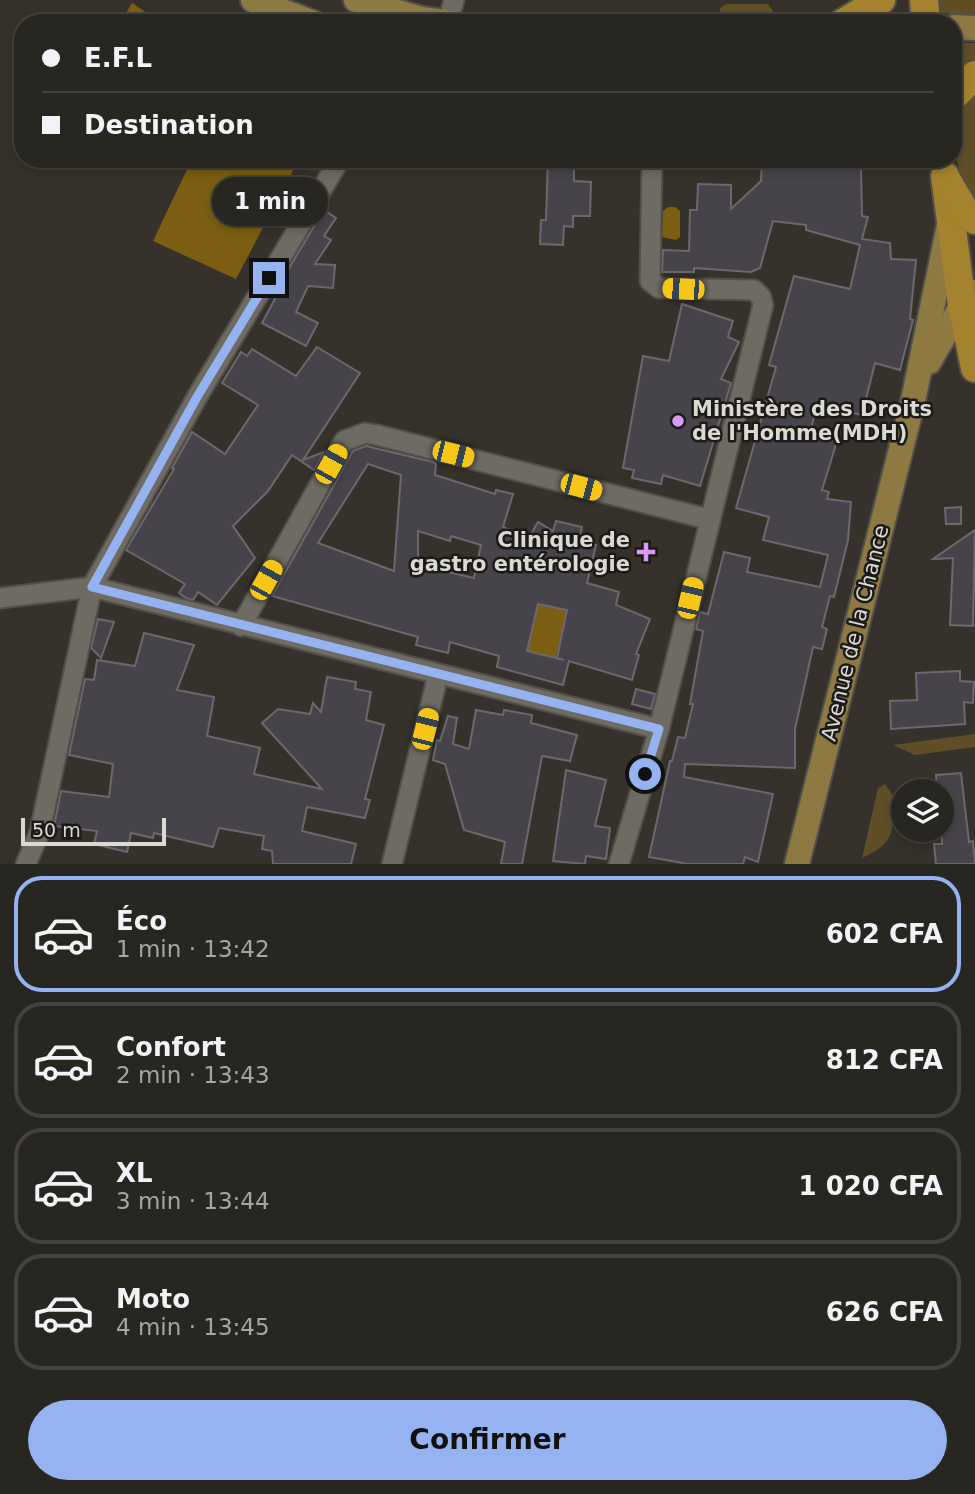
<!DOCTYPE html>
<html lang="fr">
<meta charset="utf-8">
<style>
body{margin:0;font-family:"DejaVu Sans",sans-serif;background:#34322d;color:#f1f3f6;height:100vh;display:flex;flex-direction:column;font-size:26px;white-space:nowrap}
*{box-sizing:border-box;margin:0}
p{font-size:23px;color:#a5a5a5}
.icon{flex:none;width:38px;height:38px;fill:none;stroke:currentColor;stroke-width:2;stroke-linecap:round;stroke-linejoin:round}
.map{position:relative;height:864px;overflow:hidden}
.sheet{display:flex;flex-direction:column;background:#282620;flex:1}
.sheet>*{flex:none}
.guide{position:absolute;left:14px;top:14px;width:948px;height:154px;border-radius:28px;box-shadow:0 4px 10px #0003,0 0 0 2px #44433e;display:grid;align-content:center;height:154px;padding:0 28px;background:#282620}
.fabs{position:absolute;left:891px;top:779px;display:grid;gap:14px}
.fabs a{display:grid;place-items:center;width:63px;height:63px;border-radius:50%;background:#282620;box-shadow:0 4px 10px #0003,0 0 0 2px #44433e;font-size:35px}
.scale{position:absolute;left:21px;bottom:18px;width:145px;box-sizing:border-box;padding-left:7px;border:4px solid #dbd9d4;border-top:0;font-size:19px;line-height:24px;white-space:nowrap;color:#dbd9d4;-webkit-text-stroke:5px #1c1a17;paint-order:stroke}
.end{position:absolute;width:32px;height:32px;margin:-16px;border:9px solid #95b2f1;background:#111;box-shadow:0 0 0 4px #111}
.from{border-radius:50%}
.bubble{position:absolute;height:49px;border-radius:24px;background:#282620;box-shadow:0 4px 10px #0003,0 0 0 2px #44433e;font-size:23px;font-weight:700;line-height:49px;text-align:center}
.car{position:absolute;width:21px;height:42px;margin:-21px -10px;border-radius:9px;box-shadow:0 0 5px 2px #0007;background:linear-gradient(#f5c518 24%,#345 0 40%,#f5c518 0 76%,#345 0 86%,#f5c518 0)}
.guide b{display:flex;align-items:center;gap:24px;height:66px;font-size:26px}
.guide b+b{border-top:2px solid #44433e}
.guide i{width:18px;height:18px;background:#f1f3f6}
ul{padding:12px 0 0;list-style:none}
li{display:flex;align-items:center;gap:21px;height:116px;margin:0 14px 10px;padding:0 14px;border:4px solid #44433e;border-radius:28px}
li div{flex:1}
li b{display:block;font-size:26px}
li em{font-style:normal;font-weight:700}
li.active{border-color:#95b2f1}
li>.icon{width:63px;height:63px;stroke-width:1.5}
.action{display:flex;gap:14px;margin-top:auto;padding:14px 28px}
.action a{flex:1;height:80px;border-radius:42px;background:#95b2f1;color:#111;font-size:28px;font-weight:700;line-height:80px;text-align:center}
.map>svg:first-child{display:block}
</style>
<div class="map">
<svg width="975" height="864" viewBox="0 0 975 864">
<rect width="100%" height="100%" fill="#36322b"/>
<g fill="#604e27">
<polygon points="934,0 975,0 975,17 942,13 937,10"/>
<polygon points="726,4 768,4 773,11 772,15 720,15 720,8"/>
<polygon points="954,43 975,43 975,62 954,79"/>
<path d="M975,92V203C953,165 943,127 975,92Z"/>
<polygon points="975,734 975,747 915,755 893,745"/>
<path d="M885,784L897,802C890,834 895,843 862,858L878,788Z"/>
</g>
<g fill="#7b5e11">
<polygon points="132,3 162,23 120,23"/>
<polygon points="192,159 299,159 236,279 153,241"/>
<polygon points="668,207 675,207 680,211 680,237 676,240 662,237 663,211"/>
<polygon points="538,604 567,610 556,658 527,651"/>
</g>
<g fill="#47434a" stroke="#6d6870" stroke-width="2" fill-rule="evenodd">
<polygon points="548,159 574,159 574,181 591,182 590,216 573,216 573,227 564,226 563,245 540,244 541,220 546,220"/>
<polygon points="762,159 813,161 819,169 861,169 862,216 868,217 862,239 890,243 891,259 916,260 910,319 913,320 900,370 875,363 862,415 817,404 810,434 837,441 822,490 829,492 827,499 851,502 848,540 834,597 830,596 822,627 827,629 822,649 813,647 795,729 795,768 685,764 684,777 773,794 758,862 745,857 743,864 688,864 649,857 670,761 672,761 678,737 685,738 693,704 690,704 703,631 696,629 700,612 708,614 724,552 750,558 747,572 820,587 828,555 763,540 769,517 736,508 776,367 769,365 794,276 850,289 860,245 806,230 806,225 773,221 760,268 751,272 694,268 694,272 662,272 663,250 689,251 690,210 697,210 698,184 731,185 731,209 761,181"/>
<polygon points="324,210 336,218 324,236 331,240 315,264 335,265 333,288 308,286 296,312 318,323 306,346 262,323 277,295 280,283"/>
<polygon points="682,304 733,321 728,337 739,342 721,379 731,383 700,486 663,475 661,484 632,478 634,470 623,468 643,356 669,361"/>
<polygon points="317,347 360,373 303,460 324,452 314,470 292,455 268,491 233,526 255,558 217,605 198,592 193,600 186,598 179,593 185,584 126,550 174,469 172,468 192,432 225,454 258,405 222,383 241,352 247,356 252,349 296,376"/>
<path d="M366,446L433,462L436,464L435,475L495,494L496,490L513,494L503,527L529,538L538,522L553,531L556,521L582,527L579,541L596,545L587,583L619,592L616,605L650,619L636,654L639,655L632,680L569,661L563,685L497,667L499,656L450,642L448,653L416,645L418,637L272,596L353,451ZM368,464L401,475L394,571L318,543ZM418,531L450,541L451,536L481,545L474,578L418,565ZM538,604L567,610L557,658L564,660L527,651Z"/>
<polygon points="961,507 961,524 946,524 945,508"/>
<polygon points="975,530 973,626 950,625 953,558 933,559"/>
<polygon points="98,619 114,622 101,658 91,648"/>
<polygon points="144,633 194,645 177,690 214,697 207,736 260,748 254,774 322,789 262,723 278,709 310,714 313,703 321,712 327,677 356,682 355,689 371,692 366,720 384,725 365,799 370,800 365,818 307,807 302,831 356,844 351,864 273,864 272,851 262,849 264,836 219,828 213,847 154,833 153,838 131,833 127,852 94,844 97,831 54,826 61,791 109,797 113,764 69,755 85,679 94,680 97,660 135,666"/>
<polygon points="960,671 960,681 974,682 973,703 964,702 965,724 891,729 890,701 917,700 916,673"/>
<polygon points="636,689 655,694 651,709 632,704"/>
<polygon points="476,710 503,715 504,710 532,715 531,723 577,735 570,761 542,756 522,864 501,864 505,842 464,830 445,764 433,760 437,740 440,741 448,716 457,718 453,744 469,749"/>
<polygon points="566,770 606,780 595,826 610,828 606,859 586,856 585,864 553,861"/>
<polygon points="961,773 969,842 973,841 975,864 936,864 934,844 942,844 942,791 937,791 936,775"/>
</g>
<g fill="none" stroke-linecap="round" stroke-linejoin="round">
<defs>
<g id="minor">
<polyline points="448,22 454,0"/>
<polyline points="0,598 92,587 659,729"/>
<polyline points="241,626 344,441 365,433 377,435 708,519"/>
<polyline points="26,864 40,831 92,587 197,397 340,159"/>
<polyline points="392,864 438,675"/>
<polyline points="619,864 659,729 763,305 761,297 754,290 659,288 650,281 652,159"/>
</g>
<g id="major">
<polyline points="253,0 314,23"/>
<polyline points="356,0 422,19 452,23"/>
<polyline points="954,27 975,28"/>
<polyline points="929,362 962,305 975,292"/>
<polyline points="797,864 913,401 949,225"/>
</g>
<g id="highway">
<polyline points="924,0 926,23"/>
<polyline points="843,23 881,0"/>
<polyline points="954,96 975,75"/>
<polyline points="945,176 962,305 975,368"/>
<polyline points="948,182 965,211 975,220"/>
</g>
</defs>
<use href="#minor" stroke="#524f4a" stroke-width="23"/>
<use href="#major" stroke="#524f4a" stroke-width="28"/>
<use href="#highway" stroke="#524f4a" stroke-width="32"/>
<use href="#minor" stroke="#6e6b63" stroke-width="19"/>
<use href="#major" stroke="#8e7943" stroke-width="24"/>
<use href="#highway" stroke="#a4822e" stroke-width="28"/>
</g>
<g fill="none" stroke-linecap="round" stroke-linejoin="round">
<polyline stroke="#95b2f1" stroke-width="9" points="269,278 197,397 92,587 659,729 645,774"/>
</g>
<g fill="#da9af7" stroke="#1c1a17" stroke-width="2.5">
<circle cx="678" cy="421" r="7"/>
<path d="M642.5 541.5h7v7h7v7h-7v7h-7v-7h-7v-7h7z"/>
</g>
<g text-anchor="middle" stroke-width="5" stroke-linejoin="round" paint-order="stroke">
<g font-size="21" font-weight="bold" fill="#dbd9d4" stroke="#1c1a17" text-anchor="start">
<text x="692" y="416">Ministère des Droits<tspan x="692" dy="24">de l'Homme(MDH)</tspan></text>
<text x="630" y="547" text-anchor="end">Clinique de<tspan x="630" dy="24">gastro entérologie</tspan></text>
</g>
<g font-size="21" fill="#dbd9d4" stroke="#1c1a17">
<text transform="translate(855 633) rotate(-76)" y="7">Avenue de la Chance</text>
</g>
</g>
</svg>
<div class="fabs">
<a><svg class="icon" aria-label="layers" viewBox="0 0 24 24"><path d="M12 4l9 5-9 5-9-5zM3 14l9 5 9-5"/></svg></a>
</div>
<div class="scale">50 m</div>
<i class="end from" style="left:645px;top:774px"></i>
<i class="end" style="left:269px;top:278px"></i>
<div class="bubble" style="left:212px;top:177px;width:116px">1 min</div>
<i class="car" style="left:683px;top:289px;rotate:272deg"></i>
<i class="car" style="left:453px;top:454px;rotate:104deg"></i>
<i class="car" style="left:331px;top:464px;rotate:29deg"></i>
<i class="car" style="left:581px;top:487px;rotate:105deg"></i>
<i class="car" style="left:266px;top:580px;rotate:29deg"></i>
<i class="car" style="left:690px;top:598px;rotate:13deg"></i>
<i class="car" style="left:425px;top:729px;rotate:14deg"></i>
<div class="guide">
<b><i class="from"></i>E.F.L</b>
<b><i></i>Destination</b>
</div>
</div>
<section class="sheet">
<ul>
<li class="active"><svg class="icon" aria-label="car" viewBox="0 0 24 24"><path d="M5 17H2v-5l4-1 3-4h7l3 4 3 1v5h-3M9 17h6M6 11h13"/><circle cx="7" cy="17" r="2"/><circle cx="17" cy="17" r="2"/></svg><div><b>Éco</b><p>1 min · 13:42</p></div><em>602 CFA</em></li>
<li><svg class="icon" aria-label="car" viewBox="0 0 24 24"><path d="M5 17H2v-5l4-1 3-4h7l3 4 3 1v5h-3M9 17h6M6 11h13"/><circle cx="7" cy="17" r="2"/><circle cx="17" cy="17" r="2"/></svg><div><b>Confort</b><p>2 min · 13:43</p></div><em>812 CFA</em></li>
<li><svg class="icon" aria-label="car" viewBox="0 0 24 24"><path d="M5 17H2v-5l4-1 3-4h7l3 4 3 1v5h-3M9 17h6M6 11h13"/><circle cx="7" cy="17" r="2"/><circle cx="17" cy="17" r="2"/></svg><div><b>XL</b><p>3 min · 13:44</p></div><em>1 020 CFA</em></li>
<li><svg class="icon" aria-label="car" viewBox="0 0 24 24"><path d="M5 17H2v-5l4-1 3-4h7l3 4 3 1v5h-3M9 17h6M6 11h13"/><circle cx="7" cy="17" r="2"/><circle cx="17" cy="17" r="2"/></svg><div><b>Moto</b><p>4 min · 13:45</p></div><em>626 CFA</em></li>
</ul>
<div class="action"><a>Confirmer</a></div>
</section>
